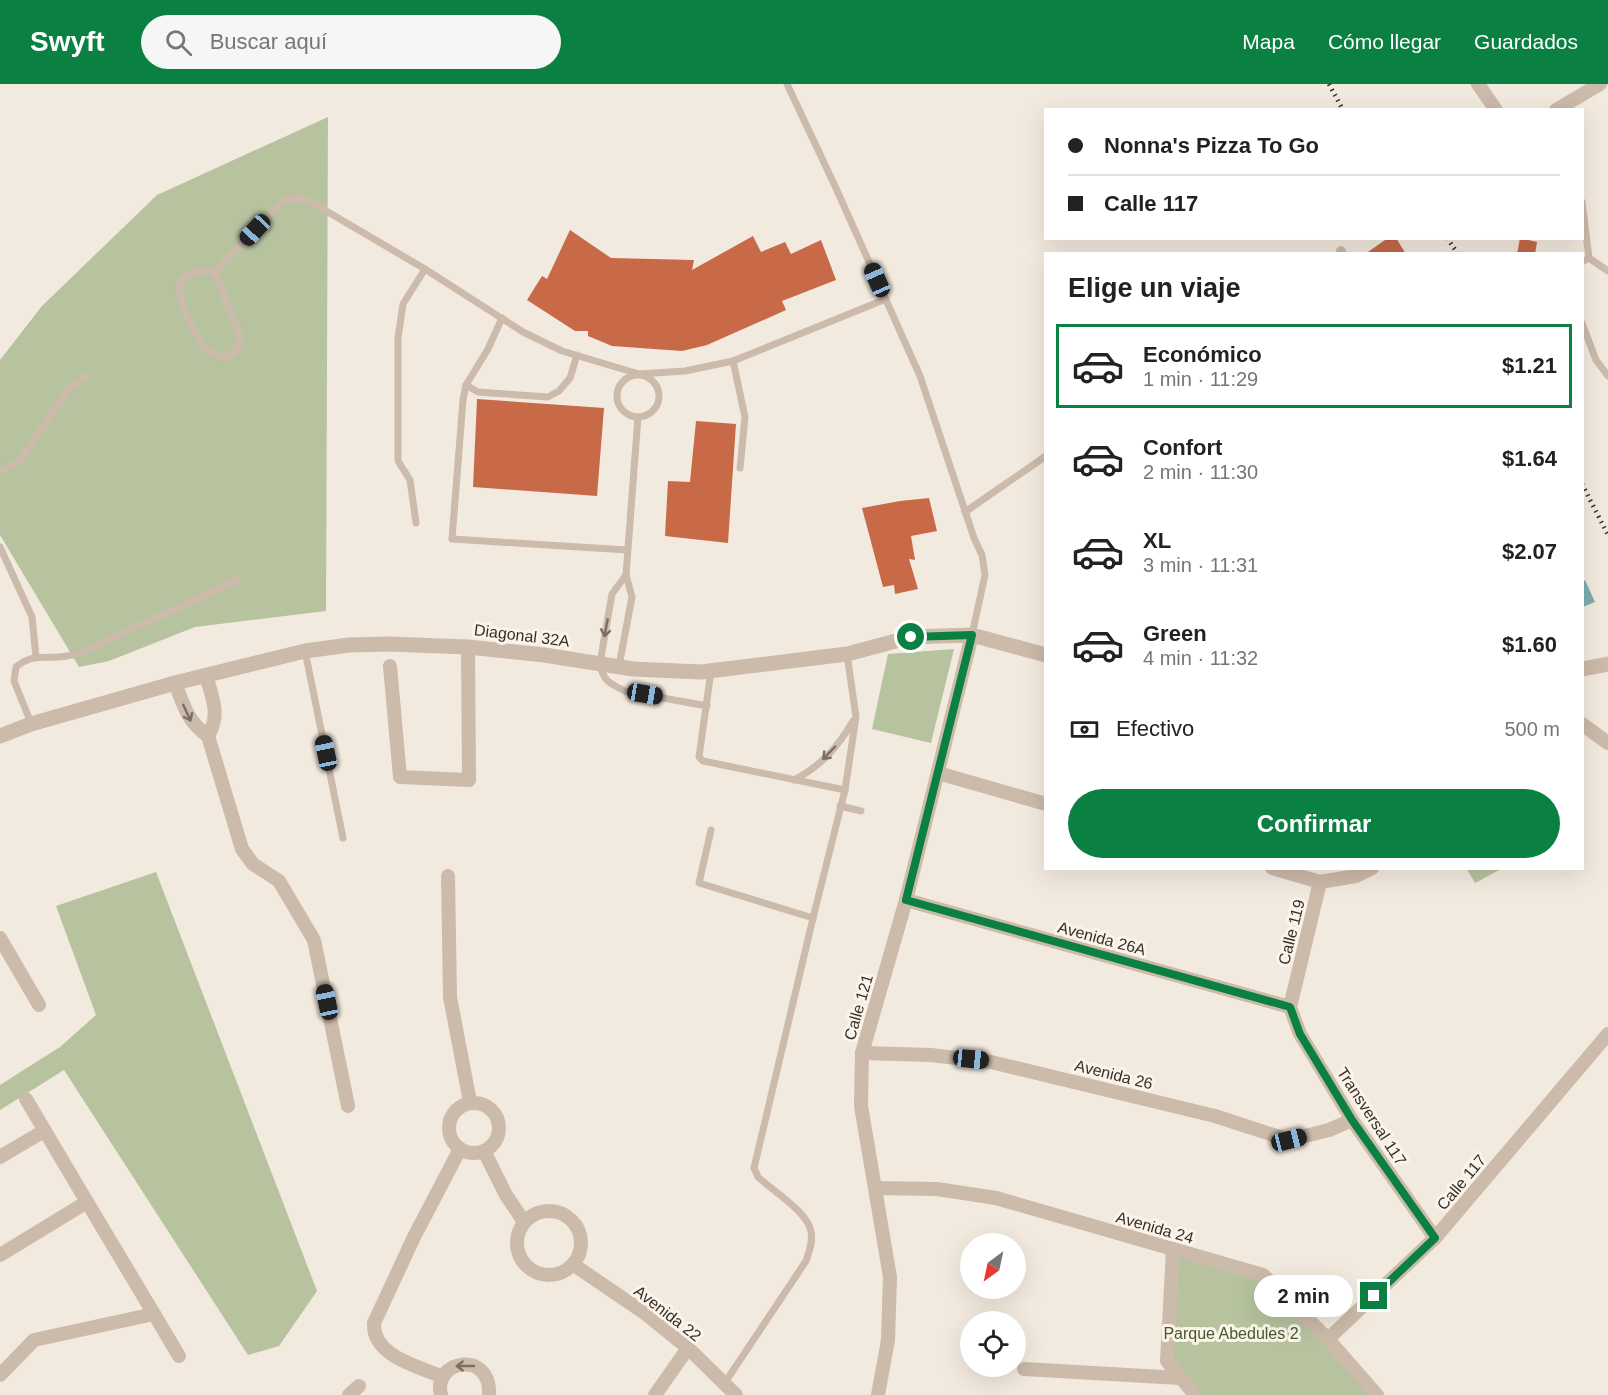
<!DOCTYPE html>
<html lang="es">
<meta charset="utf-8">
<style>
body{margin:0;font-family:Arial,sans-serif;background:#f6f6f6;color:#222;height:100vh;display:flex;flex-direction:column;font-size:22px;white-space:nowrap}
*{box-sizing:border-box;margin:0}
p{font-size:20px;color:#767676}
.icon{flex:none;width:33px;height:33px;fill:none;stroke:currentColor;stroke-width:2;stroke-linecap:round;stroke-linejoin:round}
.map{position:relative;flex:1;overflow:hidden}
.panel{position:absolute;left:1044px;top:168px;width:540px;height:618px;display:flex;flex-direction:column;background:#fff;border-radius:0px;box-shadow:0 6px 24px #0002}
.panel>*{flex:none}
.hud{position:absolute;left:1044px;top:24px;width:540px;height:132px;border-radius:0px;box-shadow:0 6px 24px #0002;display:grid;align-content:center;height:132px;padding:0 24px;background:#fff}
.needle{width:39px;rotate:213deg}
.tools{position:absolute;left:960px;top:1149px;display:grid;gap:12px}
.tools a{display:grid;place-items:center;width:66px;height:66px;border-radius:50%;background:#fff;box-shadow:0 6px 24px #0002;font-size:30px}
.end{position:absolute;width:27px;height:27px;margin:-14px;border:8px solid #0b8043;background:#fff;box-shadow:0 0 0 3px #fff}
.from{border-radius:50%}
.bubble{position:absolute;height:42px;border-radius:21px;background:#fff;box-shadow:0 6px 24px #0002;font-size:20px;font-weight:800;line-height:42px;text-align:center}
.car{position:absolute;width:18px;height:36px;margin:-18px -9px;border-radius:8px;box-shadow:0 0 4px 2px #0007;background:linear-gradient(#222 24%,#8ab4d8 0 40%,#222 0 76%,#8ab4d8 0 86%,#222 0)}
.hud b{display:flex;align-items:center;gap:21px;height:57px;font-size:22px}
.hud b+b{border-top:2px solid #e0e0e0}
.hud i{width:15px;height:15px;background:#222}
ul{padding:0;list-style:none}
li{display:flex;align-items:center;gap:18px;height:84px;margin:0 12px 9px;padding:0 12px;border:3px solid transparent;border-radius:0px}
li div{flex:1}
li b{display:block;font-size:22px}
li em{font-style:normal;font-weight:800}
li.active{border-color:#0b8043}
li>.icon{width:54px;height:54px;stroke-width:1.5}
h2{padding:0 24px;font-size:27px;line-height:72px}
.pay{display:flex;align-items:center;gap:15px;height:66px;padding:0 24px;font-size:22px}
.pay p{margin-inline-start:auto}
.cta{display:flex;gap:12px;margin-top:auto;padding:12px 24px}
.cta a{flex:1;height:69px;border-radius:36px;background:#0b8043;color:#fff;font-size:24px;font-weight:800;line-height:69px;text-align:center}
header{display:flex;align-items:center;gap:36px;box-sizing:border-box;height:84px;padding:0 30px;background:#0b8043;color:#fff}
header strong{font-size:28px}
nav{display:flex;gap:33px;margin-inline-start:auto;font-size:21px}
.search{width:420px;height:54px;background:#f6f6f6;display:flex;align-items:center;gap:15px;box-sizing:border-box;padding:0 21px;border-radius:33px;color:#767676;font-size:22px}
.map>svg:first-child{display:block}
</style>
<header>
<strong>Swyft</strong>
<div class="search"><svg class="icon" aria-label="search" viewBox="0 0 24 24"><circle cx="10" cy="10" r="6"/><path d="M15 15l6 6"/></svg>Buscar aquí</div>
<nav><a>Mapa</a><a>Cómo llegar</a><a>Guardados</a></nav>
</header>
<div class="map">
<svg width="1608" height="1311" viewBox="0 0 1608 1311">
<rect width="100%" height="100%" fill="#f3eadf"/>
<g fill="#b6c39e">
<polygon points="328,33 326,527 195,543 109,577 79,583 0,451 0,276 42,222 157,111"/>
<polygon points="954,565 931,659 872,645 888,570"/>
<polygon points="1467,785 1501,785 1475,799"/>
<polygon points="156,788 317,1207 279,1262 248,1271 64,986 0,1026 0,1001 60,963 96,931 56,822"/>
<polygon points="1173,1165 1263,1191 1377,1311 1195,1311 1167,1277"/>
</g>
<polygon fill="#7daeb1" points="1585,496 1595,518 1583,523 1583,498"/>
<g fill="#c86948">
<polygon points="570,146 611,174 694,176 692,186 753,152 761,168 785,158 791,170 821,156 836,196 782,217 786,226 707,261 682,267 612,262 588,252 588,247 575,247 527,216 542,192 547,195"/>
<polygon points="1388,154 1396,154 1406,170 1365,170"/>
<polygon points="1520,154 1537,158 1535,170 1517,170"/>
<polygon points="477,315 604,324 597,412 473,403"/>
<polygon points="696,337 736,340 728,459 665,452 668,397 690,398"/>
<polygon points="929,414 937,447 911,452 915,476 909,475 918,505 895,510 894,501 883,503 862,424 900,417"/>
</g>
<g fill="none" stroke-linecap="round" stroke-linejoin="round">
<g stroke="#ccbaaa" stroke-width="7">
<polyline points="787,0 835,102 920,292 974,454 982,471 985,491 972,551"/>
<polyline points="1582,118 1589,174"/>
<polyline points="1582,178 1589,174 1608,187"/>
<path d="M206,186L214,189L218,195L240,253L238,264L229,273C220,273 215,272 208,266C197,258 173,210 181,198C185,191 198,188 206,186Z"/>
<polyline points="214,189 283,117 298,113 316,121 425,185 523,248 562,267 639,290 685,287 733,277 886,215"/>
<polyline points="502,234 488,265 466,301 478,308 548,313 559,307 570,294 577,271"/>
<polyline points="1582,239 1596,276 1608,292"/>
<polyline points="733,277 745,333 740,384"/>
<circle cx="638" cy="312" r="21"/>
<polyline points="466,301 463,316 452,455 627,466"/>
<polyline points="0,388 20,377 69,305 86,292"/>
<polyline points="965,428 1046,372"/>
<polyline points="416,439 410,396 398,377 398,254 403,220 425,185"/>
<polyline points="0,463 32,533 36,573"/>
<path d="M626,491L612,510L600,579C602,596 610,600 625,607L707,622"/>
<polyline points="305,567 343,754"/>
<polyline points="619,582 632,513 626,491 638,333"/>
<polyline points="711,587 699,673 703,677 845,706"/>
<path d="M31,639L14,597L16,583C30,571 40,574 57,573C65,573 73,571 81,569L237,496"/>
<path d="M794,696C821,682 838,663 853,637"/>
<polyline points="840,722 861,727"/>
<polyline points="711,746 699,799 813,834 845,706 856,633 847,570"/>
<path d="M724,1300L806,1177C809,1168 813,1158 811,1148C809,1129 772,1106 758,1093L754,1084L813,834"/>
</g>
<polyline stroke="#ccbaaa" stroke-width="10" points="1341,167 1342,170"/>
<g stroke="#ccbaaa" stroke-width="14">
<polyline points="1478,0 1496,26"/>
<polyline points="1556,26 1600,0"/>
<polyline points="390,582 400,693 469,696 468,563"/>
<path d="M206,591C212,614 221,630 208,652"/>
<path d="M175,599C184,622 187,637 208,652L242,765L253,780L279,797L314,856L348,1022"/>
<polyline points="1582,640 1608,659"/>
<polyline points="938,689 1046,720"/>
<polyline points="1272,784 1320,798"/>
<polyline points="448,792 450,913 470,1018"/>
<polyline points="906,816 1290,923"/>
<polyline points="0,854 39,921"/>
<polyline points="1290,923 1300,950 1352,1036 1435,1154"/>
<polyline points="1290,923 1320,798 1356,792 1372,784"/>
<polyline points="862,969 931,971 991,978 1215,1032 1289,1056 1329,1046 1352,1036"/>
<polyline points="26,1015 87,1118"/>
<circle cx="474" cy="1044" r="25"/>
<polyline points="484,1067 506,1111 524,1138"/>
<polyline points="0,1073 44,1047"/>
<polyline points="875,1104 937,1105 996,1114 1263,1191 1328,1255 1377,1311"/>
<circle cx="549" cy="1159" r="32"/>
<polyline points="1173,1165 1167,1277 1195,1311"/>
<polyline points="0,1171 87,1118 154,1230"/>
<polyline points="574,1181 646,1230 688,1264 736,1311"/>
<polyline points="1328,1255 1435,1154 1608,950"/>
<polyline points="1024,1285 1180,1294"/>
<polyline points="0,1291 34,1256 154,1230 179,1272"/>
<path d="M443,1293C418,1282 372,1272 374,1239L414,1153L460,1065"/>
<polyline points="349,1311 359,1302"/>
<path d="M441,1311C432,1275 492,1266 489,1311"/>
<polyline points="655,1311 688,1264"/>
<polyline points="878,1311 888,1256 890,1193 861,1022 862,969 906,816 972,551"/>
</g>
<g stroke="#ccbaaa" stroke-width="15">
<polyline points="1582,585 1608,580"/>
<polyline points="0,652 31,640 175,599 305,567 349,561 388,560 468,563 544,571 633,585 701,588 847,570 911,553 972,551 1046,571"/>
</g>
<g stroke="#392f2a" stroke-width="4.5" stroke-dasharray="1.5 4.5" stroke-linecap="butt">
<polyline points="1329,0 1343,26"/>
<polyline points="1447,154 1458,170"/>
<polyline points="1582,400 1608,451"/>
</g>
</g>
<defs><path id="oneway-shaft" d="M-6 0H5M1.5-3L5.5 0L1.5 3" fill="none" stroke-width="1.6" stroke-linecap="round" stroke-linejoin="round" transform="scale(1.5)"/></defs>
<g stroke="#7b6e64">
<use href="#oneway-shaft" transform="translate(606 544) rotate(101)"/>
<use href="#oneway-shaft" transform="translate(187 629) rotate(65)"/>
<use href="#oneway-shaft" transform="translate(829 669) rotate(134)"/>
<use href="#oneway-shaft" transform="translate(465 1282) rotate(180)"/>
</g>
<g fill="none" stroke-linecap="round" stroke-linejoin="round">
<polyline stroke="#0b8043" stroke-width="8" points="911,553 972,551 906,816 1290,923 1300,950 1352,1036 1435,1154 1374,1212"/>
</g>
<g text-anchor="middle" stroke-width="6" stroke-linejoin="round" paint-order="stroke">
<g font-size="16" fill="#392f2a" stroke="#faf4eb">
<text transform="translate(522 551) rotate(7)" y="6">Diagonal 32A</text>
<text transform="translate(1291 848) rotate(-76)" y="6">Calle 119</text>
<text transform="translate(1102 854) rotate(15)" y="6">Avenida 26A</text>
<text transform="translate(858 923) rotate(-74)" y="6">Calle 121</text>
<text transform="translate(1114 990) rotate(14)" y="6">Avenida 26</text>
<text transform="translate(1372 1032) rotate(57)" y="6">Transversal 117</text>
<text transform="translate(1461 1098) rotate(-50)" y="6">Calle 117</text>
<text transform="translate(1155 1143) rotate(16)" y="6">Avenida 24</text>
<text transform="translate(668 1229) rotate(38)" y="6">Avenida 22</text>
</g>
<g font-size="16" fill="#48582d" stroke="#faf4eb">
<text x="1231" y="1255">Parque Abedules 2</text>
</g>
</g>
</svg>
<div class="tools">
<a><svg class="needle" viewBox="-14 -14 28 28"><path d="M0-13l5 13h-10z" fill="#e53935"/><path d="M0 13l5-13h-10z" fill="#767676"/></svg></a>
<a><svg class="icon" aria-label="locate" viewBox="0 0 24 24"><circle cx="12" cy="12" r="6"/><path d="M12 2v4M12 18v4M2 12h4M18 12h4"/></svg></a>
</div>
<i class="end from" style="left:911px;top:553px"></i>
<i class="end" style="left:1374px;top:1212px"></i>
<div class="bubble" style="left:1254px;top:1191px;width:99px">2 min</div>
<i class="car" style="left:255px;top:146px;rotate:223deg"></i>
<i class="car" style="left:877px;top:196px;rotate:336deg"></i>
<i class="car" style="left:645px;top:610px;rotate:100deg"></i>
<i class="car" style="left:326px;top:669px;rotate:348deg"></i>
<i class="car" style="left:327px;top:918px;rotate:348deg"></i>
<i class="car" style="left:971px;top:975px;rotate:96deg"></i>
<i class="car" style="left:1289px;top:1056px;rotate:76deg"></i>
<div class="hud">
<b><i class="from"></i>Nonna's Pizza To Go</b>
<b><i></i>Calle 117</b>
</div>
<section class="panel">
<h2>Elige un viaje</h2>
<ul>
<li class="active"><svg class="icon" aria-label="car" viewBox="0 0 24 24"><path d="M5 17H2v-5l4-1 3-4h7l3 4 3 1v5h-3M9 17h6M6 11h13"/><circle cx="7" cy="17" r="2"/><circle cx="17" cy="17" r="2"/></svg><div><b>Económico</b><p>1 min · 11:29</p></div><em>$1.21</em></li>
<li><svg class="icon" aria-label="car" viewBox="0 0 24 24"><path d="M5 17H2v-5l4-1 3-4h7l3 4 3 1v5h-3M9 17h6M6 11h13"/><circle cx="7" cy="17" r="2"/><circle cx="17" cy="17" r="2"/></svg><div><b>Confort</b><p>2 min · 11:30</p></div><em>$1.64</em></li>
<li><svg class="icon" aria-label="car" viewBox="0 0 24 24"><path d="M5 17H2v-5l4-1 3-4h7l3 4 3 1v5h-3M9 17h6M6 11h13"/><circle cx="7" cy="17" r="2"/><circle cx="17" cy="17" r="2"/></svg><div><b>XL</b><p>3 min · 11:31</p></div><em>$2.07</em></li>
<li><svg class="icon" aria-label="car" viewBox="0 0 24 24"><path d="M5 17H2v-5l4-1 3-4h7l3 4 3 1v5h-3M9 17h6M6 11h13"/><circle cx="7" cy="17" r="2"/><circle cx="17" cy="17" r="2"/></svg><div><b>Green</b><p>4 min · 11:32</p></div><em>$1.60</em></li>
</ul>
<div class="pay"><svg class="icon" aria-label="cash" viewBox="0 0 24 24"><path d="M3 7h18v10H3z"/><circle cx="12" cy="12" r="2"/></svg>Efectivo<p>500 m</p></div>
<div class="cta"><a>Confirmar</a></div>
</section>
</div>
